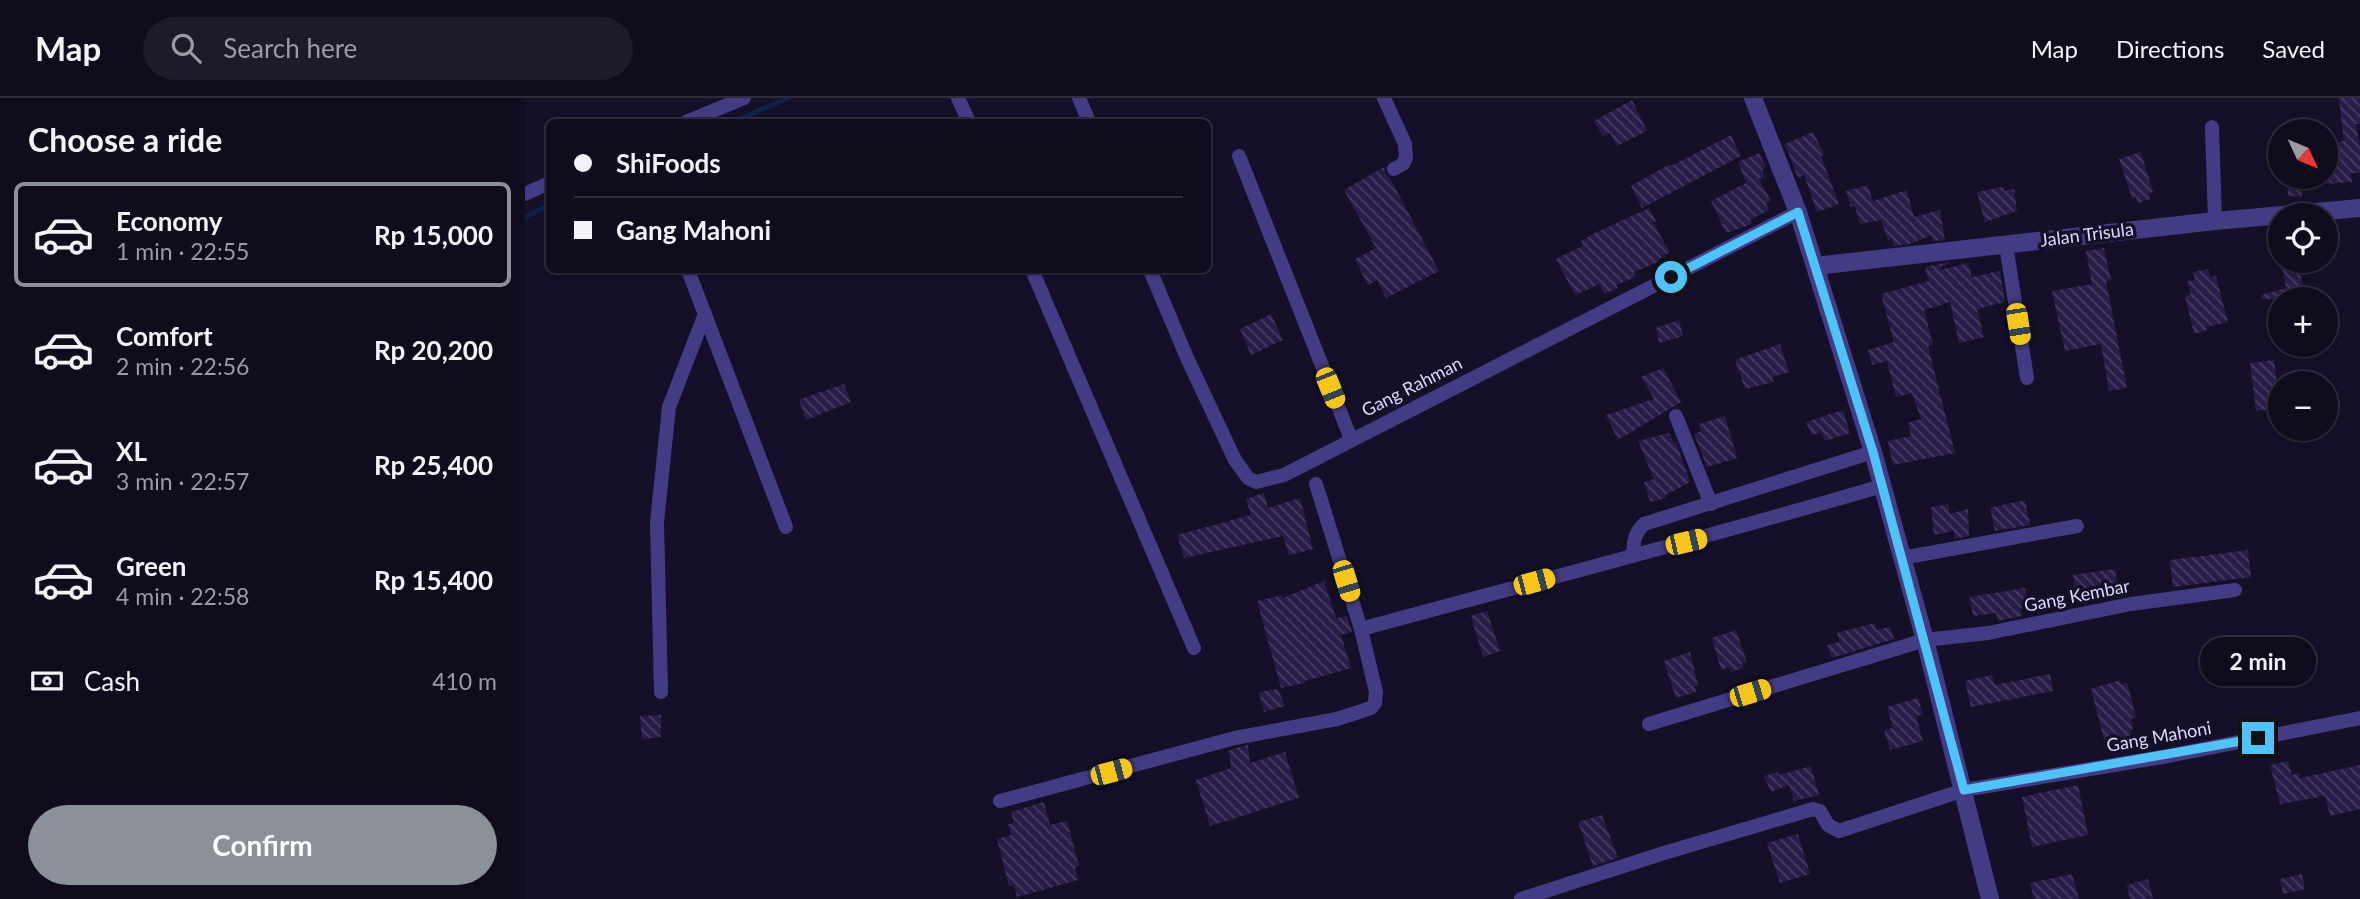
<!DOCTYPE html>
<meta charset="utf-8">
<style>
body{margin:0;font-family:Lato,sans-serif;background:#1e1a2b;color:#f1f3f6;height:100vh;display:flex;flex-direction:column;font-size:26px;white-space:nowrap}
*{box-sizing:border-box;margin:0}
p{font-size:23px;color:#9c9ba4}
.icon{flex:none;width:38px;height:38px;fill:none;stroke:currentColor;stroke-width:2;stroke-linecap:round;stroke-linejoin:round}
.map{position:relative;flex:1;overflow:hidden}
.drawer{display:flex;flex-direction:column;background:#100c1e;width:525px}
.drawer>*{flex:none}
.top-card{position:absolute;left:21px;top:21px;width:665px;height:154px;border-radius:10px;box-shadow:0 2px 5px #0004,0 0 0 2px #302c3c;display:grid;align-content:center;height:154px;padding:0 28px;background:#100c1e}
.needle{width:46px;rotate:134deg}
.tools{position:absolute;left:1743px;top:21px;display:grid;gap:14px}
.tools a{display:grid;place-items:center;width:70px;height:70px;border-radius:50%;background:#100c1e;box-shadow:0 2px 5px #0004,0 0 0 2px #302c3c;font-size:35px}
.end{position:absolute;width:32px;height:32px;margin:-16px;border:9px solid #4fc3f7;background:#111;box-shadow:0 0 0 4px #111}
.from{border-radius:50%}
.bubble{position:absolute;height:49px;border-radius:24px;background:#100c1e;box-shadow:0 2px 5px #0004,0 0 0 2px #302c3c;font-size:23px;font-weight:700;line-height:49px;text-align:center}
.car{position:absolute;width:21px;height:42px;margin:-21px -10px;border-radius:9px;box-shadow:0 0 5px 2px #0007;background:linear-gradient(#f5c518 24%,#345 0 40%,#f5c518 0 76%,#345 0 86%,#f5c518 0)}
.top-card b{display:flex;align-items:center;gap:24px;height:66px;font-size:26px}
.top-card b+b{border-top:2px solid #302c3c}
.top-card i{width:18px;height:18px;background:#f1f3f6}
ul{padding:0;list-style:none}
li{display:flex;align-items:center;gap:21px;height:105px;margin:0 14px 10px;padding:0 14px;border:4px solid transparent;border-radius:10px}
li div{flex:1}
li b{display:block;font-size:26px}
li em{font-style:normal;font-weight:700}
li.selected{border-color:#8c9099}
li>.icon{width:63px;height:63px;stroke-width:1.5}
h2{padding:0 28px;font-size:32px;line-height:84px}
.pay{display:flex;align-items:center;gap:18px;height:77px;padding:0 28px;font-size:26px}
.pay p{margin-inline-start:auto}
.primary-button{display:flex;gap:14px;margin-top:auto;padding:14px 28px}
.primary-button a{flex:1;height:80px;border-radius:42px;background:#8c9099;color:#fff;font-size:28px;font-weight:700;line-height:80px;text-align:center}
header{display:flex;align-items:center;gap:42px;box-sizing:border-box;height:98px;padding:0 35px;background:#100c1e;border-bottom:2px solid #302c3c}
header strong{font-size:33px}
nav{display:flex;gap:38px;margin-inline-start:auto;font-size:24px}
.search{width:490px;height:63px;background:#1e1a2b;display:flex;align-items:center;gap:18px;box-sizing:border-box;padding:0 24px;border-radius:38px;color:#9c9ba4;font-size:26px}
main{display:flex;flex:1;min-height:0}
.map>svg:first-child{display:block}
</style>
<header>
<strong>Map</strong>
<div class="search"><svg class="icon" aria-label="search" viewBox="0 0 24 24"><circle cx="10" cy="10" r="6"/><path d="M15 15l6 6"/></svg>Search here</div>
<nav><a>Map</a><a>Directions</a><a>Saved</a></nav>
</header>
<main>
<section class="drawer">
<h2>Choose a ride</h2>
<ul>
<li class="selected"><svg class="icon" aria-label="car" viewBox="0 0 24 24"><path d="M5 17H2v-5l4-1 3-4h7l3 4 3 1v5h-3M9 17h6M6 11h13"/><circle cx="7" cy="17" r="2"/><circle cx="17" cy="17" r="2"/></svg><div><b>Economy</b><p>1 min · 22:55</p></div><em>Rp 15,000</em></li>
<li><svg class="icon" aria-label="car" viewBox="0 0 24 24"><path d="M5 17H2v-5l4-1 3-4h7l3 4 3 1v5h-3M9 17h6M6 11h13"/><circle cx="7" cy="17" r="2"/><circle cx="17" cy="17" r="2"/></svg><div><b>Comfort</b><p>2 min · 22:56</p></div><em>Rp 20,200</em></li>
<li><svg class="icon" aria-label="car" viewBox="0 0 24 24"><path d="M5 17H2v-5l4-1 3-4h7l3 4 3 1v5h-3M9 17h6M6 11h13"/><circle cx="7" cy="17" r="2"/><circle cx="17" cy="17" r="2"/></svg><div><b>XL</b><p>3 min · 22:57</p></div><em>Rp 25,400</em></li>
<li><svg class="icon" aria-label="car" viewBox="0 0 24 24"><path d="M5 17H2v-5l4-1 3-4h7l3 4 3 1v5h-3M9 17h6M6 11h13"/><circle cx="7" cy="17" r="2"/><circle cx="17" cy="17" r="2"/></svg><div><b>Green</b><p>4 min · 22:58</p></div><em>Rp 15,400</em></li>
</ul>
<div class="pay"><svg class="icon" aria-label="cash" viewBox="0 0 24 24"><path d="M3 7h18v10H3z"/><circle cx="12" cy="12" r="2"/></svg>Cash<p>410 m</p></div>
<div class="primary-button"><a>Confirm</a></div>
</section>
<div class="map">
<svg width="1835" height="801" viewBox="0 0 1835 801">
<defs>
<pattern id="building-back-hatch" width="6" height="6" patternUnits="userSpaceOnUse" patternTransform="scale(1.75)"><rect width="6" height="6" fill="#281d48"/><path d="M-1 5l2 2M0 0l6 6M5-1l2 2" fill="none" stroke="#473d63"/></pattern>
</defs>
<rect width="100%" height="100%" fill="#151028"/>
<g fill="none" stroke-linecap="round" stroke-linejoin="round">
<g stroke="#0e2149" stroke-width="5">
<polyline points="208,24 263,0"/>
<polyline points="0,119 24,107"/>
</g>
</g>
<g fill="url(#building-back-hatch)">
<polygon points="1814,0 1835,0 1835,26 1831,26 1835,49 1835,75 1826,75 1827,84 1801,86 1801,46 1819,43"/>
<polygon points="1107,2 1122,33 1092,48 1085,35 1078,38 1069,23"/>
<polygon points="1288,34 1299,56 1296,58 1314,106 1292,114 1279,77 1273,80 1260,46"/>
<polygon points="1206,37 1216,58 1117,110 1106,88 1145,66 1146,68"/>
<polygon points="1616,54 1628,94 1624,95 1625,101 1613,105 1611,99 1607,100 1594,61"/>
<polygon points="1234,55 1241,69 1237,71 1240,79 1234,81 1246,103 1241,106 1244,112 1225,122 1227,126 1201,135 1186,103 1221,85 1213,64"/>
<polygon points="859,69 860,75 865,80 914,173 861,200 852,182 843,187 830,161 851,150 819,92"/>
<polygon points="1762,79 1776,79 1777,99 1763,98"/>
<polygon points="1343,87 1348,103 1382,92 1389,119 1415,112 1420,142 1408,143 1406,138 1384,146 1368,148 1367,140 1363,142 1356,122 1335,126 1330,108 1326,109 1321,93"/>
<polygon points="1478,89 1479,93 1489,91 1492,113 1460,124 1452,94"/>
<polygon points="1124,110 1131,123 1128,125 1145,154 1134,161 1135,163 1109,174 1111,179 1091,187 1093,190 1079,196 1075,186 1050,197 1031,161 1058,148 1056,143 1070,135"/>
<polygon points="1579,150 1586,182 1581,183 1602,290 1584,293 1576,246 1540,253 1527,193 1567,186 1561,153"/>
<polygon points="1756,163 1773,163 1780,201 1737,201 1736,197 1761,190"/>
<polygon points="1424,164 1424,166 1416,168 1416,172 1443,165 1447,179 1475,173 1480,204 1452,211 1459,239 1434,245 1425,204 1399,212 1408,247 1403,248 1430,355 1368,367 1363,343 1386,338 1383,325 1396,321 1387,295 1371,299 1362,263 1347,267 1343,252 1369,244 1356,196 1404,183 1400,169"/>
<polygon points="1683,171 1685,179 1691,178 1703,224 1681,229 1682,232 1669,236 1660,198 1666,196 1662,183 1670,182 1668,174"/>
<polygon points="746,216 758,242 726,257 715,231"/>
<polygon points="1154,222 1158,238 1134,245 1131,230"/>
<polygon points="1255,246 1264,274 1247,279 1249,284 1220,291 1210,262"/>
<polygon points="1749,262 1755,310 1731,313 1725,265"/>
<polygon points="1138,270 1156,304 1093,342 1081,317 1129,301 1116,279"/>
<polygon points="319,286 326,304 281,322 274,302"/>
<polygon points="1318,312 1325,335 1300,343 1296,334 1287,337 1281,324"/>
<polygon points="1200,318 1212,360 1182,369 1169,336 1176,333 1174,326"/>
<polygon points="1144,335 1149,345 1151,344 1165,384 1141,397 1141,400 1125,404 1119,384 1129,381 1113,343"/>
<polygon points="739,395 743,410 775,400 788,451 764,457 758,438 659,460 652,437 726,417 721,401"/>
<polygon points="1500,402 1505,427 1470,433 1465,410"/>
<polygon points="1424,406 1424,416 1443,411 1444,438 1429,441 1429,433 1409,437 1406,409"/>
<polygon points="1723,452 1726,479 1648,489 1645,462"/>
<polygon points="1590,471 1594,499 1552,506 1548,477"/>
<polygon points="799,483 811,520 822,518 827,534 816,537 826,570 780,583 780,585 756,590 732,503 757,497 758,500"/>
<polygon points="1500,490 1503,510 1495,511 1497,518 1473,523 1471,515 1448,518 1445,499"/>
<polygon points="962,513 975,553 958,559 946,518"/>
<polygon points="1350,525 1351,532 1365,529 1369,541 1307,560 1302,547 1315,544 1312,535"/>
<polygon points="1211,532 1222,564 1217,565 1218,570 1206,574 1204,569 1196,572 1187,540"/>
<polygon points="1165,554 1173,587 1170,588 1171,594 1151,600 1139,563"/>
<polygon points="1525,576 1528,593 1446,609 1440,583 1467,577 1470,587"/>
<polygon points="1595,582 1596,586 1602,585 1611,619 1606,621 1608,631 1605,632 1606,638 1579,642 1566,591"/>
<polygon points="753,591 760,608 739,614 734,594"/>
<polygon points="1393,600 1398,617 1391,618 1398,643 1365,652 1359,632 1368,630 1362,609"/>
<polygon points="136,617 136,639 117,641 115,618"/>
<polygon points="723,647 725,665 760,654 774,700 685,728 671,682 706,670 704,652"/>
<polygon points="1763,663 1767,677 1774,675 1775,680 1835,667 1835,711 1805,718 1800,698 1755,706 1745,667"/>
<polygon points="1286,668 1294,697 1269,703 1264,687 1246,694 1239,678 1253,674 1254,677"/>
<polygon points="1553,687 1563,737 1507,749 1497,699"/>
<polygon points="519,704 525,727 542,723 554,768 550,770 553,782 492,799 489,787 484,788 472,741 486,737 483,726 489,725 486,714"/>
<polygon points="1077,717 1093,760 1068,768 1053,724"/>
<polygon points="1273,736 1285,776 1255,785 1242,745"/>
<polygon points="1547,776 1554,801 1509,801 1505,785"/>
<polygon points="1777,776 1780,791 1758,796 1755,781"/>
<polygon points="1623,781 1628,801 1605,801 1602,787"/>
</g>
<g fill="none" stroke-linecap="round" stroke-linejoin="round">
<g stroke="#433c85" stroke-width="14">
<polyline points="433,0 444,24"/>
<polyline points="554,0 564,24"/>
<polyline points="859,0 880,46 881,60 878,66 869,71"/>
<polyline points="161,24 219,0"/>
<polyline points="1687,29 1690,123"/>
<polyline points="714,58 826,341"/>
<polyline points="0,96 24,85"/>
<polyline points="1481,147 1502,280"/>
<polyline points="163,172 261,429"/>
<polyline points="507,172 669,550"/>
<polyline points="625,172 663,262 710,362 723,380 731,384 759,377 1273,114"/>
<polyline points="1151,318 1186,406"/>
<path d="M1108,456C1109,443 1109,436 1119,426L1348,354"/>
<polyline points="1377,460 1552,428"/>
<path d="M836,531C1009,484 1184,439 1357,388"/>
<polyline points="136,594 132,424 144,309 180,216"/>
<polyline points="1124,626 1400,542 1463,535 1606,506 1710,492"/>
<polyline points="475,703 710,640 812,621 846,610 850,605 851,594 836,531 791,386"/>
<polyline points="996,801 1139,755 1288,711 1295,713 1303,727 1314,733 1439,692 1643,658 1835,620"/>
</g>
<g stroke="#433c85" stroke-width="18">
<polyline points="1228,0 1273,114 1348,354 1400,542 1465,801"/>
<polyline points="1290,168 1690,123 1835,110"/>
</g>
</g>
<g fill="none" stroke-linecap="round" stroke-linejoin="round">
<polyline stroke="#4fc3f7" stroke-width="9" points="1146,179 1273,114 1348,354 1439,692 1733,640"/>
</g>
<g text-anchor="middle" stroke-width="7" stroke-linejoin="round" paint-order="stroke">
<g font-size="18" fill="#ded8fe" stroke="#151028">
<text transform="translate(1562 137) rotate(-7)" y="6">Jalan Trisula</text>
<text transform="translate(887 289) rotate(-27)" y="6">Gang Rahman</text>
<text transform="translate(1552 498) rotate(-11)" y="6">Gang Kembar</text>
<text transform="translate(1634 639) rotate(-10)" y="6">Gang Mahoni</text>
</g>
</g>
</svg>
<div class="tools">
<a><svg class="needle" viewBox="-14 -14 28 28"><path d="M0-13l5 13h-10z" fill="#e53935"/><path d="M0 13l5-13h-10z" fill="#9c9ba4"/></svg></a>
<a><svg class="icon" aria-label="locate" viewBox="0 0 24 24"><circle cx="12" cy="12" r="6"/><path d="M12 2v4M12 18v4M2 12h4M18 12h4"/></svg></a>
<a>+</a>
<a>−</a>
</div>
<i class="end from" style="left:1146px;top:179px"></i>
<i class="end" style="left:1733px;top:640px"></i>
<div class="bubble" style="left:1675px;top:539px;width:116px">2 min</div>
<i class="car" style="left:1493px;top:226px;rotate:171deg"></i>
<i class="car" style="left:805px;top:290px;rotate:158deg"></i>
<i class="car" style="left:1161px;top:444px;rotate:77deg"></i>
<i class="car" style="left:821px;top:483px;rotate:163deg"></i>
<i class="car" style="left:1009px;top:484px;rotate:75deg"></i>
<i class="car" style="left:1225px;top:595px;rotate:73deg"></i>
<i class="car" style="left:586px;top:674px;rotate:75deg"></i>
<div class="top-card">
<b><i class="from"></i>ShiFoods</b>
<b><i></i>Gang Mahoni</b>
</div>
</div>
</main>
